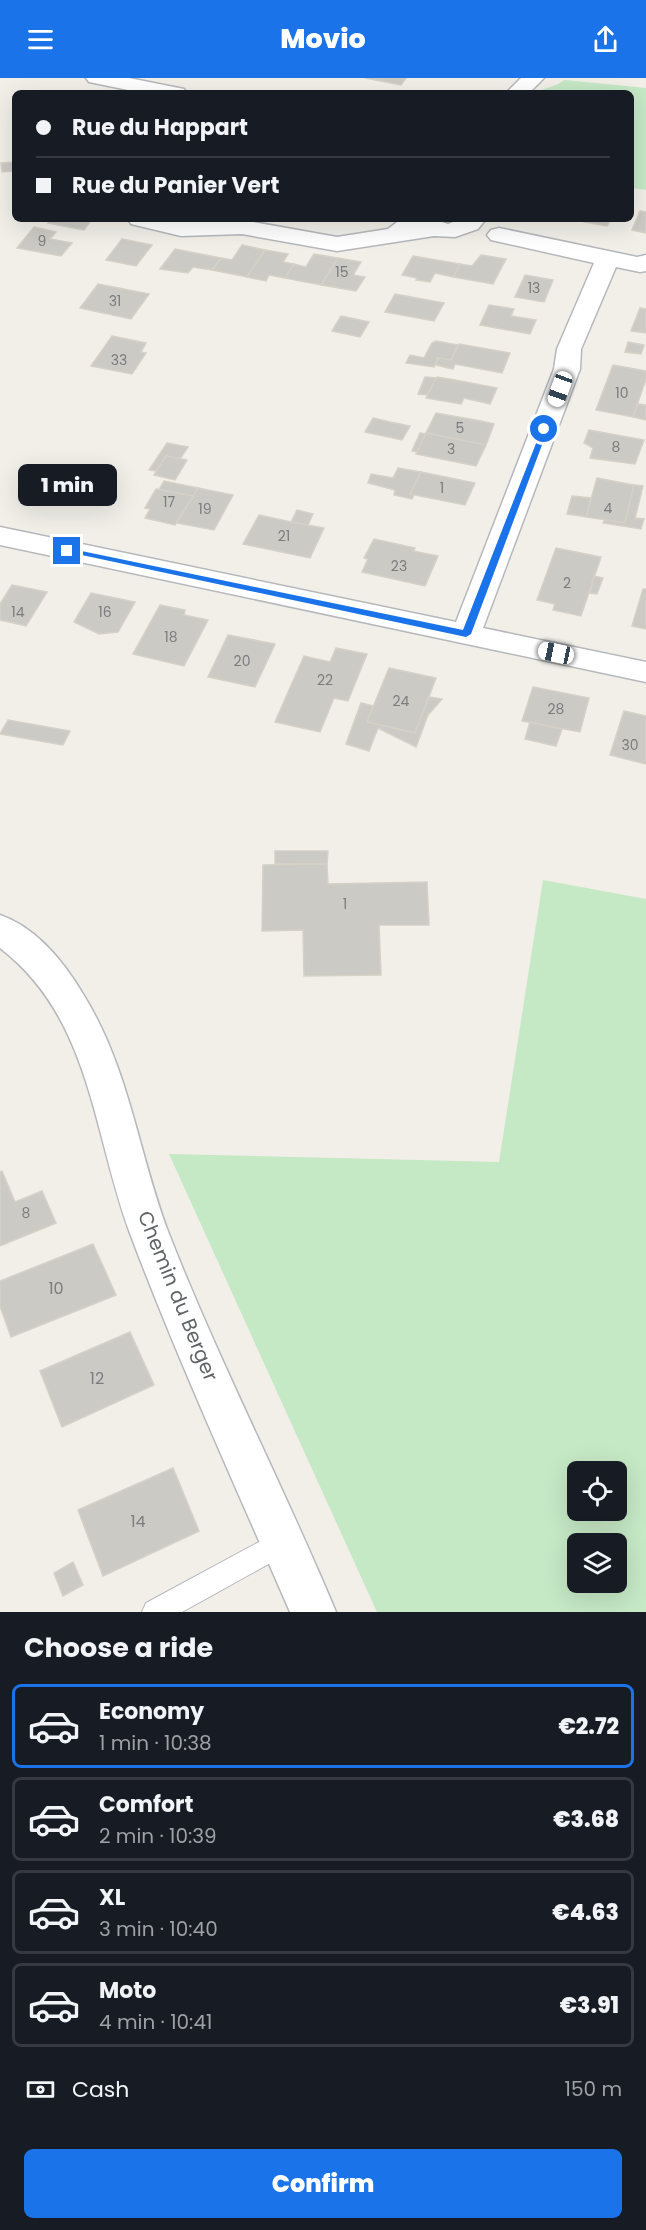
<!DOCTYPE html>
<meta charset="utf-8">
<style>
body{margin:0;font-family:Poppins,sans-serif;background:#242831;color:#f1f3f6;height:100vh;display:flex;flex-direction:column;font-size:22px;white-space:nowrap}
*{box-sizing:border-box;margin:0}
p{font-size:20px;color:#9ea1a6}
.icon{flex:none;width:33px;height:33px;fill:none;stroke:currentColor;stroke-width:2;stroke-linecap:round;stroke-linejoin:round}
.map{position:relative;height:1534px;overflow:hidden}
.panel{display:flex;flex-direction:column;background:#171b24;flex:1}
.panel>*{flex:none}
.guide{position:absolute;left:12px;top:12px;width:622px;height:132px;border-radius:9px;box-shadow:0 6px 24px #0002;display:grid;align-content:center;height:132px;padding:0 24px;background:#171b24}
.buttons{position:absolute;left:567px;top:1383px;display:grid;gap:12px}
.buttons a{display:grid;place-items:center;width:60px;height:60px;border-radius:9px;background:#171b24;box-shadow:0 6px 24px #0002;font-size:30px}
.end{position:absolute;width:27px;height:27px;margin:-14px;border:8px solid #1a73e8;background:#fff;box-shadow:0 0 0 3px #fff}
.from{border-radius:50%}
.bubble{position:absolute;height:42px;border-radius:9px;background:#171b24;box-shadow:0 6px 24px #0002;font-size:20px;font-weight:800;line-height:42px;text-align:center}
.car{position:absolute;width:18px;height:36px;margin:-18px -9px;border-radius:8px;box-shadow:0 0 4px 2px #0007;background:linear-gradient(#fff 24%,#345 0 40%,#fff 0 76%,#345 0 86%,#fff 0)}
.guide b{display:flex;align-items:center;gap:21px;height:57px;font-size:22px}
.guide b+b{border-top:2px solid #363941}
.guide i{width:15px;height:15px;background:#f1f3f6}
ul{padding:0;list-style:none}
li{display:flex;align-items:center;gap:18px;height:84px;margin:0 12px 9px;padding:0 12px;border:3px solid #363941;border-radius:9px}
li div{flex:1}
li b{display:block;font-size:22px}
li em{font-style:normal;font-weight:800}
li.on{border-color:#1a73e8}
li>.icon{width:54px;height:54px;stroke-width:1.5}
h2{padding:0 24px;font-size:27px;line-height:72px}
.pay{display:flex;align-items:center;gap:15px;height:66px;padding:0 24px;font-size:22px}
.pay p{margin-inline-start:auto}
.button{display:flex;gap:12px;margin-top:auto;padding:12px 24px}
.button a{flex:1;height:69px;border-radius:9px;background:#1a73e8;color:#fff;font-size:24px;font-weight:800;line-height:69px;text-align:center}
header{display:flex;justify-content:space-between;align-items:center;height:78px;padding:0 24px;background:#1a73e8;color:#fff;font-size:27px;font-weight:800}
.map>svg:first-child{display:block}
</style>
<header><svg class="icon" aria-label="menu" viewBox="0 0 24 24"><path d="M4 6h16M4 12h16M4 18h16"/></svg>Movio<svg class="icon" aria-label="share" viewBox="0 0 24 24"><path d="M12 15V3M7 8l5-5 5 5M5 13v7h14v-7"/></svg></header>
<div class="map">
<svg width="646" height="1534" viewBox="0 0 646 1534">
<rect width="100%" height="100%" fill="#f1efe8"/>
<g fill="#c5e8c5" fill-rule="evenodd">
<path d="M564,2L646,10V112L632,110V15H537C546,8 555,10 564,2Z"/>
<path d="M543,802L646,821V1534H377L169,1076L499,1084ZM578,1394H616V1432H578ZM578,1466H616V1504H578Z"/>
</g>
<g fill="#cccac5" stroke="#d6d1c6" stroke-width="1.5">
<polygon points="365,0 406,0 401,7"/>
<polygon points="15,84 15,93 2,94 1,85"/>
<polygon points="640,133 646,134 646,155 632,152"/>
<polygon points="52,141 92,141 84,152 48,145"/>
<polygon points="585,141 611,141 607,148 584,144"/>
<polygon points="34,149 56,154 50,161 72,165 61,178 17,170"/>
<polygon points="122,161 152,167 136,188 106,182"/>
<polygon points="242,167 265,172 247,199 212,192 221,180 232,182"/>
<polygon points="175,171 221,180 212,192 193,189 188,195 160,191"/>
<polygon points="265,172 288,176 283,184 294,186 285,200 269,197 266,203 247,199"/>
<polygon points="314,176 338,180 321,207 285,200 294,186 306,189"/>
<polygon points="481,177 506,181 493,206 453,199 460,186 472,188"/>
<polygon points="413,178 460,186 453,199 435,195 430,204 416,202 417,200 402,197"/>
<polygon points="338,180 361,184 353,197 365,199 356,213 321,207"/>
<polygon points="525,197 553,202 544,224 515,219"/>
<polygon points="98,206 149,216 131,241 80,230"/>
<polygon points="395,216 444,225 434,243 385,234"/>
<polygon points="489,227 514,231 511,238 536,242 530,256 480,247"/>
<polygon points="640,230 646,231 646,255 631,253"/>
<polygon points="341,238 369,244 360,259 332,253"/>
<polygon points="112,258 146,265 141,274 146,275 132,296 91,288"/>
<polygon points="436,263 458,267 451,282 438,280 434,289 406,285 410,277 424,280 432,265"/>
<polygon points="628,264 644,267 641,276 625,274"/>
<polygon points="459,266 510,275 502,295 455,286 453,291 436,287 438,280 451,282"/>
<polygon points="613,287 646,293 646,301 633,339 596,332"/>
<polygon points="425,299 436,300 428,317 418,316"/>
<polygon points="437,299 455,302 497,310 490,326 464,320 461,326 426,320"/>
<polygon points="638,326 646,327 646,342 633,339"/>
<polygon points="436,335 481,343 494,346 486,367 426,355"/>
<polygon points="373,340 390,344 410,348 402,362 365,354"/>
<polygon points="589,352 644,362 635,386 590,380 593,370 584,365"/>
<polygon points="420,355 426,356 417,374 412,373"/>
<polygon points="426,355 486,367 476,388 416,376"/>
<polygon points="167,365 188,369 180,381 166,378 156,393 149,392"/>
<polygon points="166,378 187,382 175,402 154,397"/>
<polygon points="398,390 421,394 410,416 414,417 412,421 394,417 395,412 368,405 371,396 393,400"/>
<polygon points="421,394 475,405 465,427 410,416"/>
<polygon points="597,400 634,407 625,445 586,439"/>
<polygon points="164,403 198,410 193,418 159,412"/>
<polygon points="634,407 643,408 635,440 644,441 641,451 603,445 605,442 625,445"/>
<polygon points="198,410 233,417 214,452 177,445"/>
<polygon points="156,411 193,418 175,447 145,440 150,431 145,430"/>
<polygon points="572,418 591,420 586,439 567,436"/>
<polygon points="297,432 313,436 308,447 291,444"/>
<polygon points="259,437 291,444 324,450 310,480 243,466"/>
<polygon points="374,461 415,470 413,473 438,478 425,508 362,494 368,481 364,480"/>
<polygon points="556,470 601,479 581,538 553,532 555,526 537,522"/>
<polygon points="594,498 603,500 597,516 590,515"/>
<polygon points="12,507 47,514 26,548 0,542 0,526"/>
<polygon points="643,511 646,511 646,551 632,548"/>
<polygon points="91,515 135,524 118,554 99,556 74,544"/>
<polygon points="160,527 185,532 184,537 208,542 184,588 133,576"/>
<polygon points="228,557 275,566 255,609 208,599"/>
<polygon points="336,570 367,576 348,623 334,620 320,654 275,644 304,578 330,584"/>
<polygon points="389,590 436,600 415,655 367,644"/>
<polygon points="533,609 589,620 580,654 522,643"/>
<polygon points="429,619 442,621 428,637 416,669 378,650 369,673 346,666 361,625 373,628 367,644 415,655"/>
<polygon points="624,633 646,638 646,686 610,677"/>
<polygon points="8,642 70,653 63,667 0,656"/>
<polygon points="530,644 562,651 556,668 525,661"/>
<polygon points="275,773 328,773 327,786 275,786"/>
<polygon points="327,786 328,806 427,804 429,847 379,847 381,897 304,898 303,852 262,853 263,787"/>
<polygon points="2,1093 15,1124 42,1113 56,1145 0,1168 0,1094"/>
<polygon points="93,1166 116,1217 11,1259 0,1228 0,1203"/>
<polygon points="130,1254 154,1307 62,1349 40,1293"/>
<polygon points="173,1390 199,1453 103,1498 78,1432"/>
<polygon points="73,1484 83,1507 63,1518 54,1495"/>
</g>
<g fill="none" stroke-linecap="round" stroke-linejoin="round">
<defs>
<polygon id="service" points="283,1451 292,1455 296,1464 292,1473 182,1534 142,1534 146,1525"/>
<g id="minor">
<polygon points="86,0 129,0 184,11 187,15 143,15 89,4"/>
<polygon points="521,0 544,0 529,15 506,15"/>
<polygon points="128,141 168,141 181,144 242,142 337,159 388,151 401,141 433,141 448,146 461,141 486,141 478,151 455,159 434,158 337,173 242,156 181,158 131,146"/>
<polygon points="499,150 637,179 646,177 646,193 640,194 616,189 581,271 580,291 483,550 646,584 646,604 0,467 0,449 456,544 554,291 557,271 594,185 491,162 487,157 491,152"/>
<path d="M0,837C38,850 67,888 86,921C130,994 139,1078 169,1156C219,1284 283,1407 336,1534H290C236,1409 179,1285 131,1158C93,1058 92,940 0,870Z"/>
</g>
</defs>
<use href="#service" stroke="#b5b8bc" stroke-width="2"/>
<use href="#minor" stroke="#b5b8bc" stroke-width="3"/>
<use href="#service" fill="#fff" fill-rule="evenodd"/>
<use href="#minor" fill="#fff" fill-rule="evenodd"/>
</g>
<polygon fill="#1a73e8" points="542,350 548,351 471,556 466,559 63,473 67,470 463,552"/>
<g text-anchor="middle" stroke-width="6" stroke-linejoin="round" paint-order="stroke">
<g font-size="14" fill="#7a7d7f">
<text x="42" y="168">9</text>
<text x="342" y="199">15</text>
<text x="534" y="215">13</text>
<text x="115" y="228">31</text>
<text x="119" y="287">33</text>
<text x="622" y="320">10</text>
<text x="460" y="355">5</text>
<text x="616" y="374">8</text>
<text x="451" y="376">3</text>
<text x="442" y="415">1</text>
<text x="169" y="429">17</text>
<text x="608" y="435">4</text>
<text x="205" y="436">19</text>
<text x="284" y="463">21</text>
<text x="399" y="493">23</text>
<text x="567" y="510">2</text>
<text x="18" y="539">14</text>
<text x="105" y="539">16</text>
<text x="171" y="564">18</text>
<text x="242" y="588">20</text>
<text x="325" y="607">22</text>
<text x="401" y="628">24</text>
<text x="556" y="636">28</text>
<text x="630" y="672">30</text>
<text x="345" y="831">1</text>
<text x="26" y="1140">8</text>
</g>
<g font-size="16" fill="#7a7d7f">
<text x="56" y="1216">10</text>
<text x="97" y="1306">12</text>
<text x="138" y="1449">14</text>
</g>
<g font-size="20" fill="#5f6368" stroke="#fff">
<text transform="translate(178 1218) rotate(68)" y="7">Chemin du Berger</text>
</g>
</g>
</svg>
<div class="buttons">
<a><svg class="icon" aria-label="locate" viewBox="0 0 24 24"><circle cx="12" cy="12" r="6"/><path d="M12 2v4M12 18v4M2 12h4M18 12h4"/></svg></a>
<a><svg class="icon" aria-label="layers" viewBox="0 0 24 24"><path d="M12 4l9 5-9 5-9-5zM3 14l9 5 9-5"/></svg></a>
</div>
<i class="end from" style="left:544px;top:351px"></i>
<i class="end" style="left:67px;top:473px"></i>
<div class="bubble" style="left:18px;top:386px;width:99px">1 min</div>
<i class="car" style="left:560px;top:311px;rotate:200deg"></i>
<i class="car" style="left:556px;top:575px;rotate:282deg"></i>
<div class="guide">
<b><i class="from"></i>Rue du Happart</b>
<b><i></i>Rue du Panier Vert</b>
</div>
</div>
<section class="panel">
<h2>Choose a ride</h2>
<ul>
<li class="on"><svg class="icon" aria-label="car" viewBox="0 0 24 24"><path d="M5 17H2v-5l4-1 3-4h7l3 4 3 1v5h-3M9 17h6M6 11h13"/><circle cx="7" cy="17" r="2"/><circle cx="17" cy="17" r="2"/></svg><div><b>Economy</b><p>1 min · 10:38</p></div><em>€2.72</em></li>
<li><svg class="icon" aria-label="car" viewBox="0 0 24 24"><path d="M5 17H2v-5l4-1 3-4h7l3 4 3 1v5h-3M9 17h6M6 11h13"/><circle cx="7" cy="17" r="2"/><circle cx="17" cy="17" r="2"/></svg><div><b>Comfort</b><p>2 min · 10:39</p></div><em>€3.68</em></li>
<li><svg class="icon" aria-label="car" viewBox="0 0 24 24"><path d="M5 17H2v-5l4-1 3-4h7l3 4 3 1v5h-3M9 17h6M6 11h13"/><circle cx="7" cy="17" r="2"/><circle cx="17" cy="17" r="2"/></svg><div><b>XL</b><p>3 min · 10:40</p></div><em>€4.63</em></li>
<li><svg class="icon" aria-label="car" viewBox="0 0 24 24"><path d="M5 17H2v-5l4-1 3-4h7l3 4 3 1v5h-3M9 17h6M6 11h13"/><circle cx="7" cy="17" r="2"/><circle cx="17" cy="17" r="2"/></svg><div><b>Moto</b><p>4 min · 10:41</p></div><em>€3.91</em></li>
</ul>
<div class="pay"><svg class="icon" aria-label="cash" viewBox="0 0 24 24"><path d="M3 7h18v10H3z"/><circle cx="12" cy="12" r="2"/></svg>Cash<p>150 m</p></div>
<div class="button"><a>Confirm</a></div>
</section>
